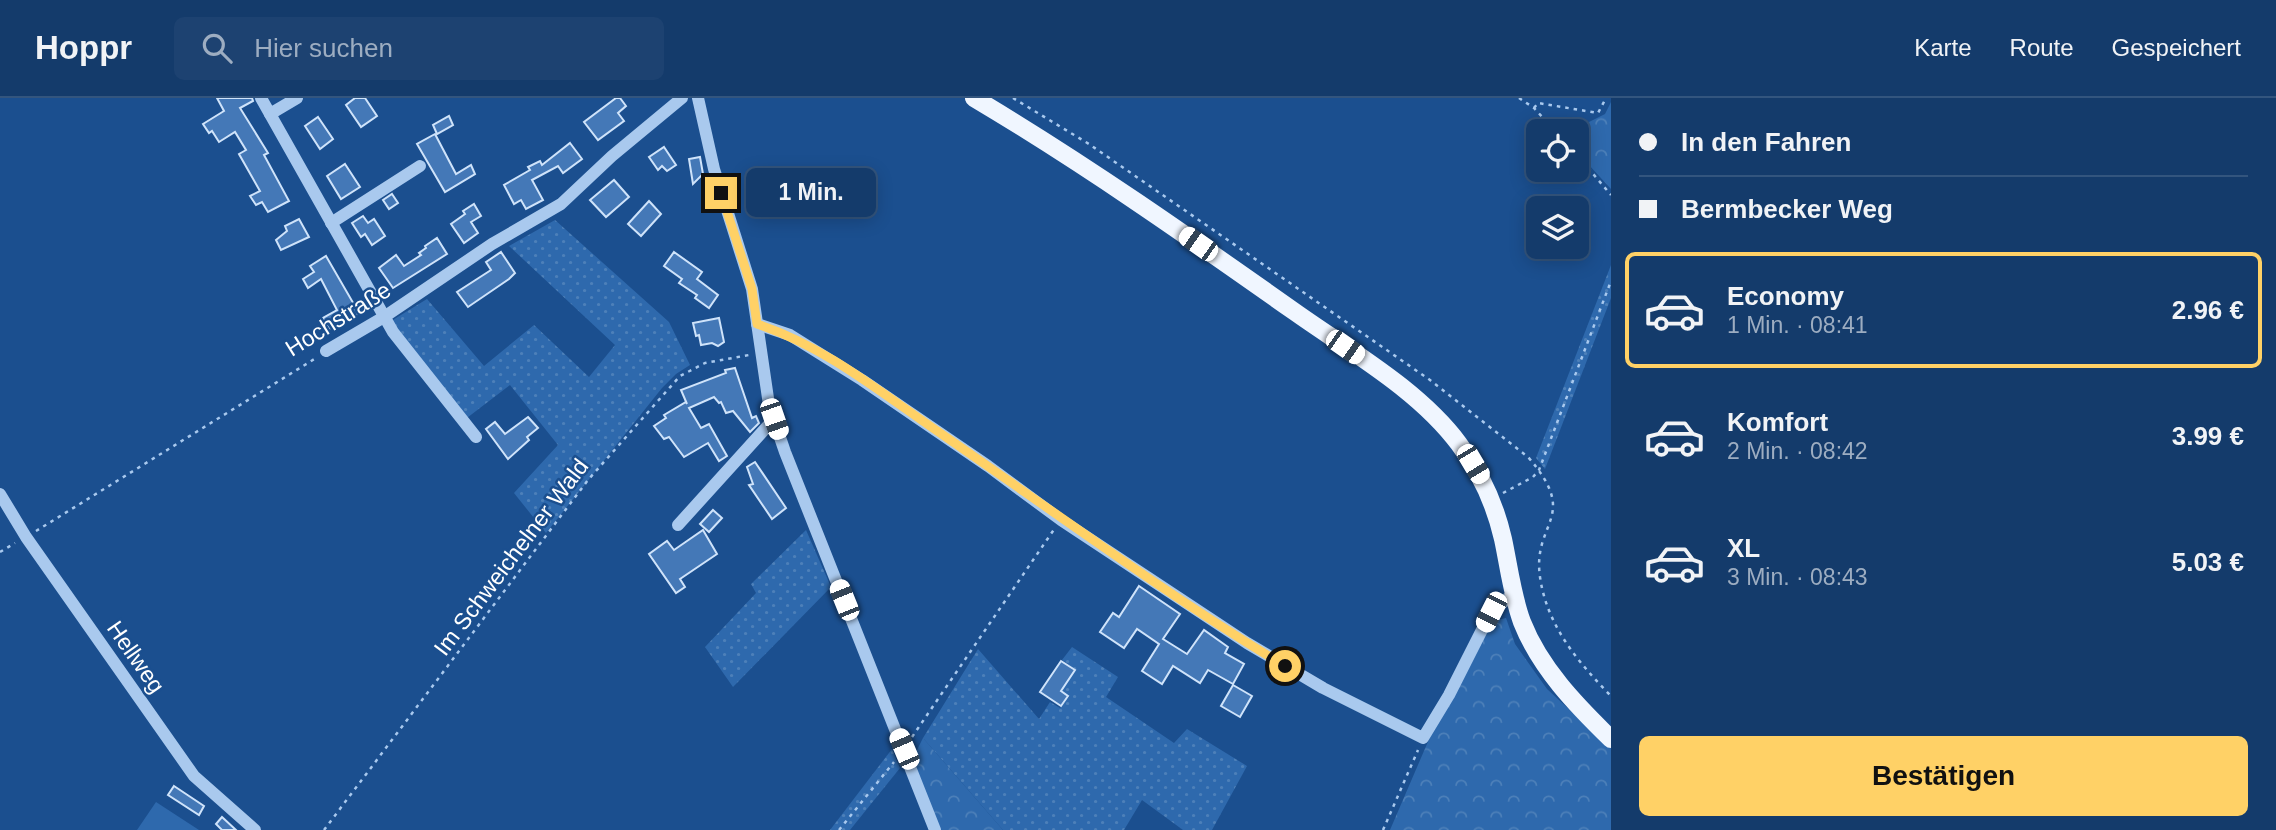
<!DOCTYPE html>
<html lang="de">
<meta charset="utf-8">
<style>
body{margin:0;font-family:Arial,sans-serif;background:#1d4271;color:#f1f3f6;height:100vh;display:flex;flex-direction:column;font-size:26px;white-space:nowrap}
*{box-sizing:border-box;margin:0}
p{font-size:23px;color:#9dadc1}
.icon{flex:none;width:38px;height:38px;fill:none;stroke:currentColor;stroke-width:2;stroke-linecap:round;stroke-linejoin:round}
.map{position:relative;flex:1;overflow:hidden}
.side{display:flex;flex-direction:column;background:#143b6b;width:665px}
.side>*{flex:none}
.guide{display:grid;align-content:center;height:154px;padding:0 28px;background:#143b6b}
.fabs{position:absolute;left:1526px;top:21px;display:grid;gap:14px}
.fabs a{display:grid;place-items:center;width:63px;height:63px;border-radius:10px;background:#143b6b;box-shadow:0 4px 18px #0003,0 0 0 2px #33557e;font-size:35px}
.end{position:absolute;width:32px;height:32px;margin:-16px;border:9px solid #ffd166;background:#111;box-shadow:0 0 0 4px #111}
.from{border-radius:50%}
.bubble{position:absolute;height:49px;border-radius:10px;background:#143b6b;box-shadow:0 4px 18px #0003,0 0 0 2px #33557e;font-size:23px;font-weight:600;line-height:49px;text-align:center}
.car{position:absolute;width:21px;height:42px;margin:-21px -10px;border-radius:9px;box-shadow:0 0 5px 2px #0007;background:linear-gradient(#fff 24%,#345 0 40%,#fff 0 76%,#345 0 86%,#fff 0)}
.guide b{display:flex;align-items:center;gap:24px;height:66px;font-size:26px}
.guide b+b{border-top:2px solid #33557e}
.guide i{width:18px;height:18px;background:#f1f3f6}
ul{padding:0;list-style:none}
li{display:flex;align-items:center;gap:21px;height:116px;margin:0 14px 10px;padding:0 14px;border:4px solid transparent;border-radius:10px}
li div{flex:1}
li b{display:block;font-size:26px}
li em{font-style:normal;font-weight:600}
li.on{border-color:#ffd166}
li>.icon{width:63px;height:63px;stroke-width:1.5}
.cta{display:flex;gap:14px;margin-top:auto;padding:14px 28px}
.cta a{flex:1;height:80px;border-radius:10px;background:#ffd166;color:#111;font-size:28px;font-weight:600;line-height:80px;text-align:center}
header{display:flex;align-items:center;gap:42px;box-sizing:border-box;height:98px;padding:0 35px;background:#143b6b;border-bottom:2px solid #33557e}
header strong{font-size:33px}
nav{display:flex;gap:38px;margin-inline-start:auto;font-size:24px}
.search{width:490px;height:63px;background:#1d4271;display:flex;align-items:center;gap:18px;box-sizing:border-box;padding:0 24px;border-radius:10px;color:#9dadc1;font-size:26px}
main{display:flex;flex:1;min-height:0}
.map>svg:first-child{display:block}
</style>
<header>
<strong>Hoppr</strong>
<div class="search"><svg class="icon" aria-label="search" viewBox="0 0 24 24"><circle cx="10" cy="10" r="6"/><path d="M15 15l6 6"/></svg>Hier suchen</div>
<nav><a>Karte</a><a>Route</a><a>Gespeichert</a></nav>
</header>
<main>
<div class="map">
<svg width="1611" height="732" viewBox="0 0 1611 732">
<defs>
<pattern id="grass-dots" width="8" height="8" patternUnits="userSpaceOnUse" patternTransform="scale(1.75)"><rect width="8" height="8" fill="#2e69ad"/><path d="M2 2h.1M6 6h.1" fill="none" stroke="#4d80b9" stroke-width="1.8" stroke-linecap="round"/></pattern>
<pattern id="forest-crowns" width="20" height="18" patternUnits="userSpaceOnUse" patternTransform="scale(1.75)"><rect width="20" height="18" fill="#2e69ad"/><path d="M2 6a3 3 0 1 1 6 0M12 15a3 3 0 1 1 6 0" fill="none" stroke="#4d80b9"/></pattern>
</defs>
<rect width="100%" height="100%" fill="#1b4f8f"/>
<g fill="url(#grass-dots)">
<polygon points="555,122 669,224 690,267 676,276 662,290 546,435 514,395 558,347 510,287 459,326 383,228 427,201 484,268 534,227 589,279 615,247 509,148"/>
<polygon points="1611,167 1611,200 1545,371 1536,360"/>
<polygon points="806,432 831,489 733,589 705,549 756,495 751,486"/>
<polygon points="1072,549 1118,579 1106,599 1174,645 1187,631 1247,668 1212,732 1183,732 1142,702 1124,732 1003,732 923,640 978,551 1039,621 1050,604 1060,610 1069,599 1061,593 1076,572 1062,562"/>
<polygon points="892,651 900,670 850,732 830,732"/>
</g>
<g fill="url(#forest-crowns)">
<polygon points="1611,4 1611,91 1577,54 1577,33 1558,33 1551,26 1577,30 1605,16"/>
<polygon points="1506,520 1515,546 1547,591 1611,650 1611,732 1390,732 1430,639 1493,523"/>
<polygon points="923,640 1003,732 940,732 918,678 915,656"/>
</g>
<polygon fill="#2e69ad" points="156,704 199,732 137,732"/>
<g fill="#4478b7" stroke="#cfe3fa" stroke-width="2">
<polygon points="217,0 252,0 253,3 240,10 268,55 264,57 289,103 268,114 262,104 256,107 250,98 260,93 239,56 246,52 235,34 219,44 212,33 209,35 203,26 224,13"/>
<polygon points="355,0 365,0 377,18 361,29 346,7"/>
<polygon points="616,0 620,0 626,8 618,15 624,23 598,42 584,24"/>
<polygon points="449,18 453,27 437,36 433,27"/>
<polygon points="318,19 333,41 320,51 305,28"/>
<polygon points="435,36 456,76 471,67 475,76 445,94 417,46"/>
<polygon points="570,45 582,61 563,75 558,68 532,82 543,102 526,111 521,102 514,106 504,87 530,72 528,69 540,63 542,67"/>
<polygon points="664,49 676,67 667,73 662,68 658,72 649,59"/>
<polygon points="700,59 703,76 693,86 689,61"/>
<polygon points="345,66 360,89 341,101 327,78"/>
<polygon points="614,82 629,99 606,119 590,102"/>
<polygon points="392,96 398,105 389,111 383,102"/>
<polygon points="649,103 661,116 641,138 628,126"/>
<polygon points="474,106 481,118 471,124 478,135 464,145 451,126 465,116 463,113"/>
<polygon points="363,118 368,125 374,121 385,138 372,147 365,136 361,139 352,125"/>
<polygon points="299,121 309,139 281,152 276,142 287,133 285,128"/>
<polygon points="437,140 447,156 393,190 379,170 396,157 404,168 421,157 419,155 426,150 425,148"/>
<polygon points="501,154 515,175 509,181 468,209 457,194 491,172 486,164"/>
<polygon points="674,154 702,174 697,181 718,197 709,210 695,200 697,197 679,185 682,181 664,168"/>
<polygon points="326,158 359,215 329,231 323,220 337,212 321,181 308,190 303,181 314,174 310,168"/>
<polygon points="719,220 724,244 718,248 712,245 701,247 699,237 696,238 693,225"/>
<polygon points="735,270 752,320 756,318 759,325 750,334 733,313 726,315 721,304 719,305 714,299 689,310 701,330 709,326 727,358 719,363 708,345 684,359 669,339 664,341 654,328 666,320 664,317 686,304 687,306 681,292 726,275 725,272"/>
<polygon points="528,319 538,330 527,339 529,342 508,361 486,331 495,324 505,336"/>
<polygon points="755,364 786,410 772,421 749,387 753,386 747,369"/>
<polygon points="713,412 722,420 709,434 700,426"/>
<polygon points="703,432 717,456 680,481 685,489 676,495 649,456 667,443 674,452"/>
<polygon points="1139,488 1180,516 1163,541 1187,556 1204,532 1228,549 1225,555 1244,566 1233,586 1208,572 1200,585 1173,568 1162,586 1142,573 1159,546 1137,531 1124,550 1100,534 1113,515 1119,519"/>
<polygon points="1061,563 1075,572 1061,593 1068,598 1061,608 1040,594"/>
<polygon points="1233,587 1252,598 1240,619 1221,608"/>
<polygon points="174,688 204,708 199,717 168,697"/>
<polygon points="222,719 236,732 222,732 216,726"/>
</g>
<g fill="none" stroke-linecap="round" stroke-linejoin="round">
<g stroke="#a9c9ee" stroke-width="2.5" stroke-dasharray="3.5 5" stroke-linecap="butt">
<path d="M1013,0L1089,46L1430,282L1528,359C1581,420 1532,423 1540,479C1547,528 1578,564 1611,598"/>
<polyline points="1519,0 1534,10 1555,33"/>
<polyline points="1534,10 1538,5 1598,15 1606,0"/>
<polyline points="1577,57 1611,97"/>
<polyline points="1503,395 1533,379 1539,372 1611,183"/>
<polyline points="36,433 316,260"/>
<polyline points="0,454 15,445"/>
<polyline points="912,639 1055,430"/>
<polyline points="324,732 588,382 680,278 705,265 749,257"/>
<polyline points="839,732 894,664"/>
<polyline points="1383,732 1418,652"/>
</g>
<g stroke="#a9c9ee" stroke-width="12">
<polyline points="261,0 393,234 476,339"/>
<polyline points="698,0 714,71 752,191 769,307 785,354 935,732"/>
<polyline points="270,16 297,0"/>
<polyline points="331,125 420,68"/>
<polyline points="757,226 790,237 862,282 988,368 1061,422 1247,545 1323,590 1423,640 1449,597 1491,514 1513,496"/>
<polyline points="326,253 384,219 492,146 561,106 612,58 682,0"/>
<polyline points="0,396 26,439 194,678 255,732"/>
<polyline points="678,427 774,321"/>
</g>
<path stroke="#f0f6ff" stroke-width="18" d="M974,0C1085,66 1190,140 1295,214C1350,253 1419,292 1459,346C1481,375 1495,406 1503,441C1509,469 1512,497 1522,524C1540,570 1576,607 1611,641"/>
</g>
<g fill="none" stroke-linecap="round" stroke-linejoin="round">
<path stroke="#ffd166" stroke-width="9" d="M721,95L752,191L757,226C825,248 884,297 943,337C1056,415 1167,497 1285,568"/>
</g>
<g text-anchor="middle" stroke-width="5" stroke-linejoin="round" paint-order="stroke">
<g font-size="23" fill="#fff" stroke="#1b4f8f">
<text transform="translate(338 221) rotate(-32)" y="8">Hochstraße</text>
<text transform="translate(511 459) rotate(-53)" y="8">Im Schweichelner Wald</text>
<text transform="translate(136 559) rotate(55)" y="8">Hellweg</text>
</g>
</g>
</svg>
<div class="fabs">
<a><svg class="icon" aria-label="locate" viewBox="0 0 24 24"><circle cx="12" cy="12" r="6"/><path d="M12 2v4M12 18v4M2 12h4M18 12h4"/></svg></a>
<a><svg class="icon" aria-label="layers" viewBox="0 0 24 24"><path d="M12 4l9 5-9 5-9-5zM3 14l9 5 9-5"/></svg></a>
</div>
<i class="end from" style="left:1285px;top:568px"></i>
<i class="end" style="left:721px;top:95px"></i>
<div class="bubble" style="left:746px;top:70px;width:130px">1 Min.</div>
<i class="car" style="left:1198px;top:146px;rotate:305deg"></i>
<i class="car" style="left:1345px;top:249px;rotate:125deg"></i>
<i class="car" style="left:774px;top:321px;rotate:161deg"></i>
<i class="car" style="left:1473px;top:366px;rotate:149deg"></i>
<i class="car" style="left:844px;top:502px;rotate:338deg"></i>
<i class="car" style="left:1491px;top:514px;rotate:207deg"></i>
<i class="car" style="left:904px;top:651px;rotate:337deg"></i>
</div>
<section class="side">
<div class="guide">
<b><i class="from"></i>In den Fahren</b>
<b><i></i>Bermbecker Weg</b>
</div>
<ul>
<li class="on"><svg class="icon" aria-label="car" viewBox="0 0 24 24"><path d="M5 17H2v-5l4-1 3-4h7l3 4 3 1v5h-3M9 17h6M6 11h13"/><circle cx="7" cy="17" r="2"/><circle cx="17" cy="17" r="2"/></svg><div><b>Economy</b><p>1 Min. · 08:41</p></div><em>2.96 €</em></li>
<li><svg class="icon" aria-label="car" viewBox="0 0 24 24"><path d="M5 17H2v-5l4-1 3-4h7l3 4 3 1v5h-3M9 17h6M6 11h13"/><circle cx="7" cy="17" r="2"/><circle cx="17" cy="17" r="2"/></svg><div><b>Komfort</b><p>2 Min. · 08:42</p></div><em>3.99 €</em></li>
<li><svg class="icon" aria-label="car" viewBox="0 0 24 24"><path d="M5 17H2v-5l4-1 3-4h7l3 4 3 1v5h-3M9 17h6M6 11h13"/><circle cx="7" cy="17" r="2"/><circle cx="17" cy="17" r="2"/></svg><div><b>XL</b><p>3 Min. · 08:43</p></div><em>5.03 €</em></li>
</ul>
<div class="cta"><a>Bestätigen</a></div>
</section>
</main>
